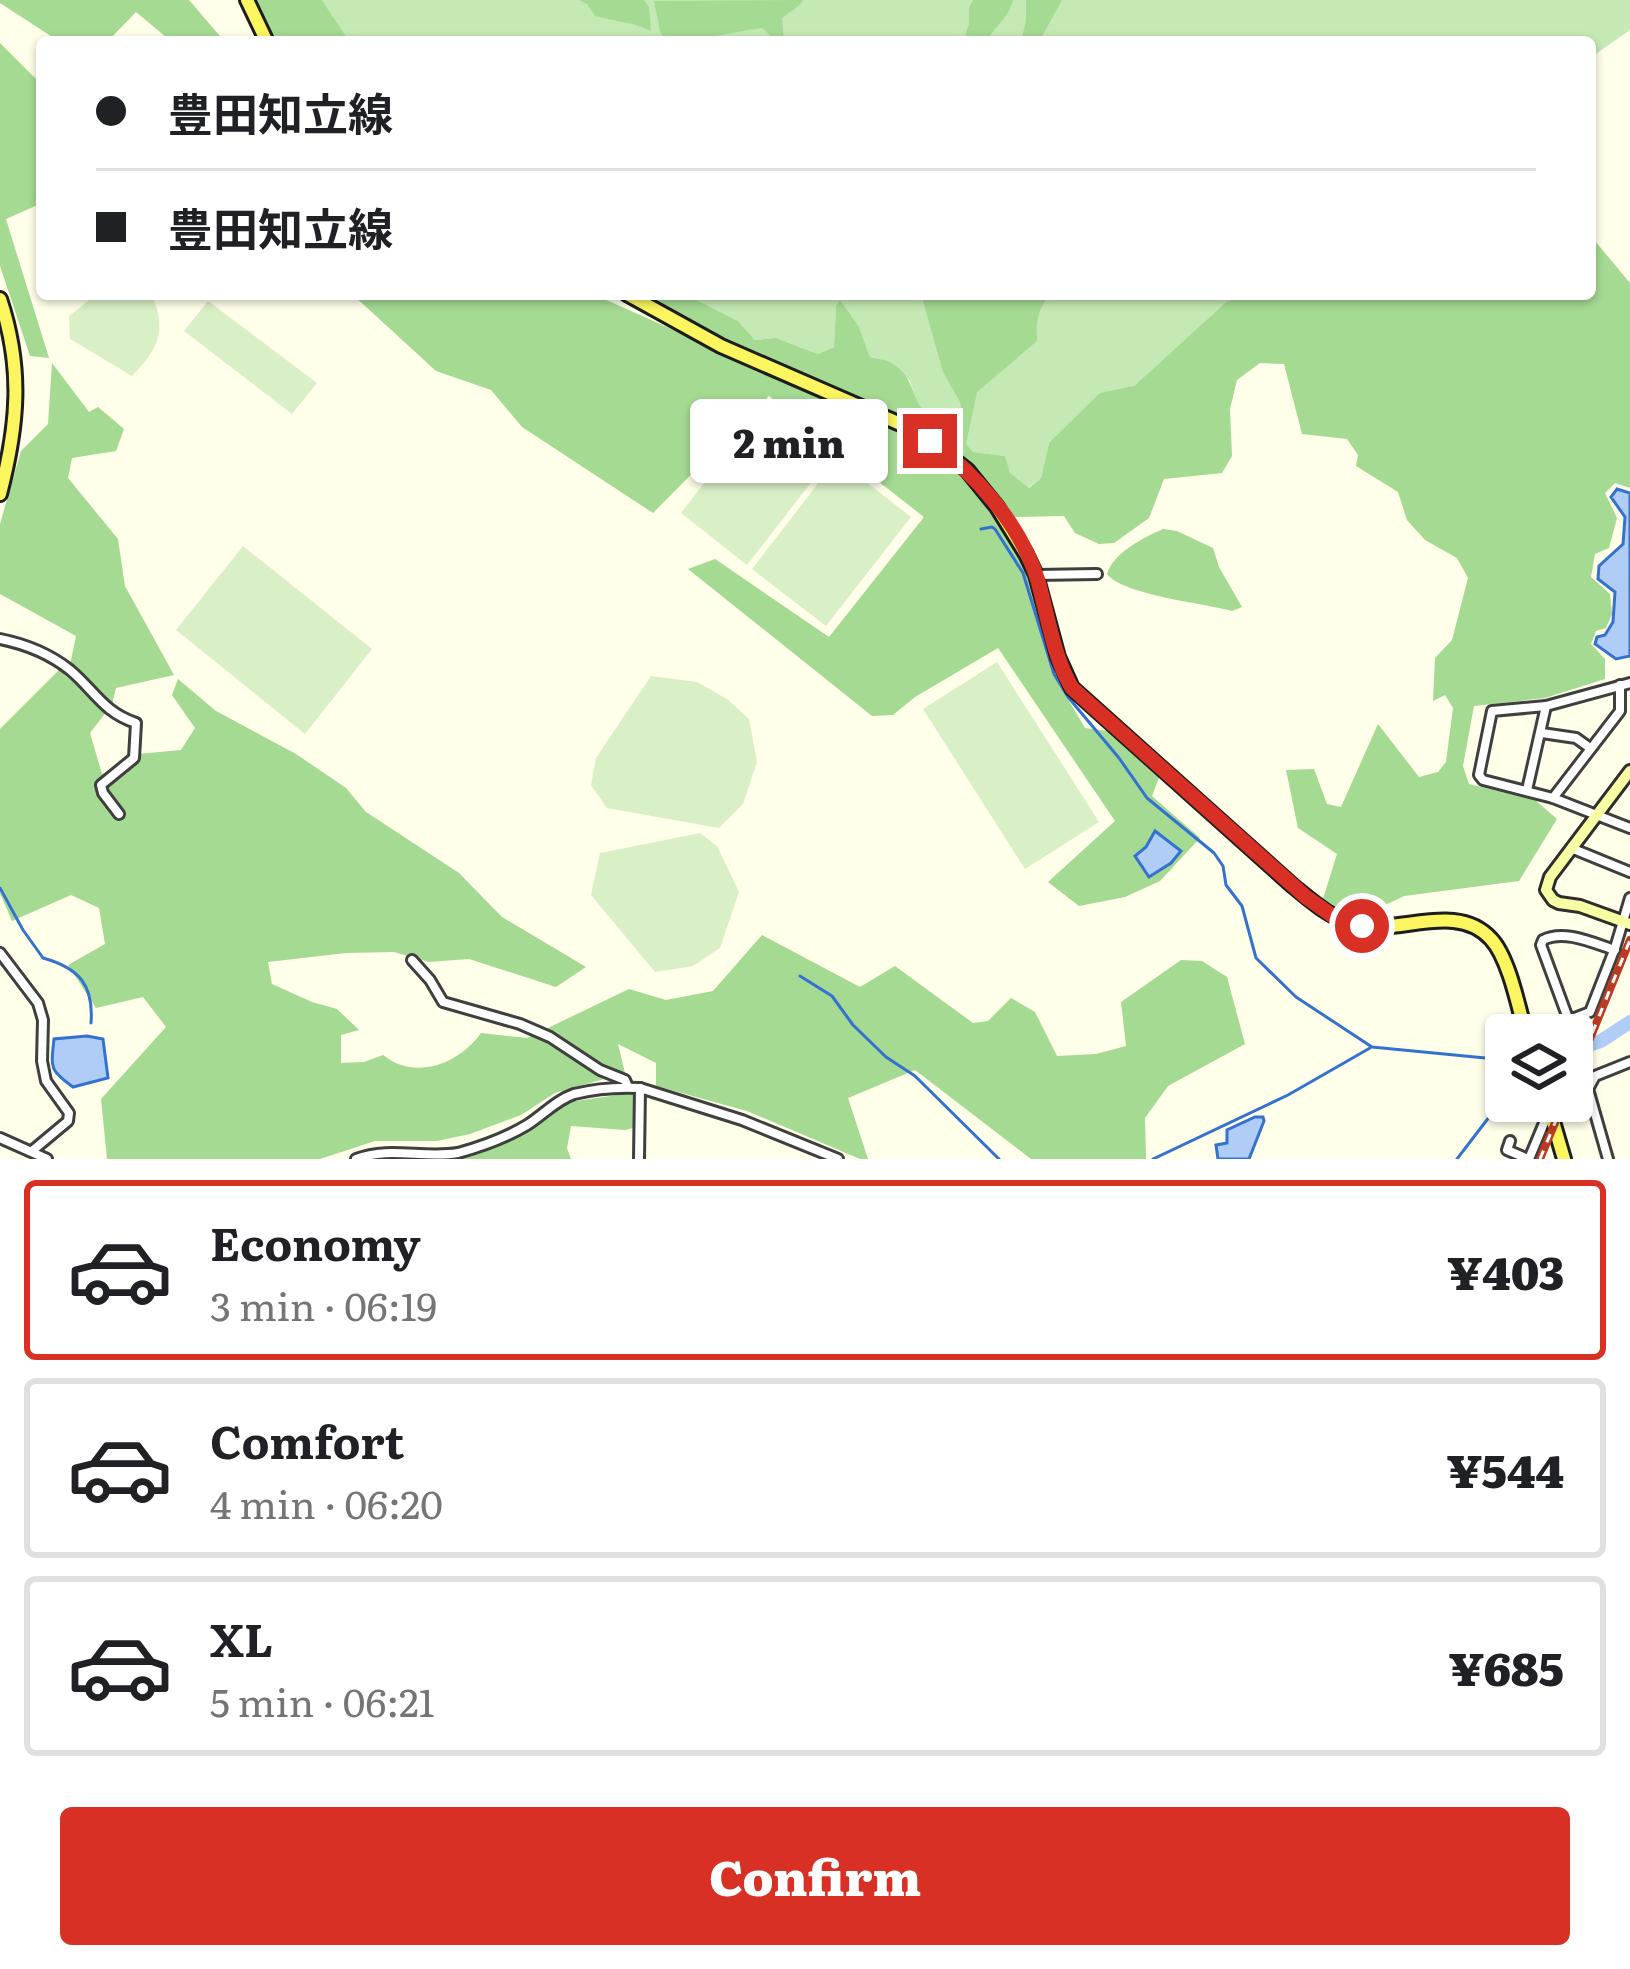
<!DOCTYPE html>
<meta charset="utf-8">
<style>
body{margin:0;font-family:Literata,"Noto Sans JP",serif;background:#f6f6f6;color:#202124;height:100vh;display:flex;flex-direction:column;font-size:45px;white-space:nowrap}
*{box-sizing:border-box;margin:0}
p{font-size:39px;color:#757577}
.icon{flex:none;width:66px;height:66px;fill:none;stroke:currentColor;stroke-width:2;stroke-linecap:round;stroke-linejoin:round}
.map{position:relative;height:1159px;overflow:hidden}
.panel{display:flex;flex-direction:column;background:#fff;flex:1}
.panel>*{flex:none}
.top-card{position:absolute;left:36px;top:36px;width:1560px;height:264px;border-radius:12px;box-shadow:0 3px 9px #0004;display:grid;align-content:center;height:264px;padding:0 60px;background:#fff}
.buttons{position:absolute;left:1485px;top:1014px;display:grid;gap:24px}
.buttons a{display:grid;place-items:center;width:108px;height:108px;border-radius:12px;background:#fff;box-shadow:0 3px 9px #0004;font-size:60px}
.end{position:absolute;width:54px;height:54px;margin:-27px;border:15px solid #d93025;background:#fff;box-shadow:0 0 0 6px #fff}
.from{border-radius:50%}
.bubble{position:absolute;height:84px;border-radius:12px;background:#fff;box-shadow:0 3px 9px #0004;font-size:39px;font-weight:800;line-height:84px;text-align:center}
.top-card b{display:flex;align-items:center;gap:42px;height:114px;font-size:45px}
.top-card b+b{border-top:3px solid #e0e0e0}
.top-card i{width:30px;height:30px;background:#202124}
ul{padding:21px 0 0;list-style:none}
li{display:flex;align-items:center;gap:36px;height:180px;margin:0 24px 18px;padding:0 36px;border:6px solid #e0e0e0;border-radius:12px}
li div{flex:1}
li b{display:block;font-size:45px}
li em{font-style:normal;font-weight:800}
li.selected{border-color:#d93025}
li>.icon{width:108px;height:108px;stroke-width:1.5}
.action{display:flex;gap:24px;margin-top:auto;padding:24px 60px}
.action a{flex:1;height:138px;border-radius:12px;background:#d93025;color:#fff;font-size:48px;font-weight:800;line-height:138px;text-align:center}
.map>svg:first-child{display:block}
</style>
<div class="map">
<svg width="1630" height="1159" viewBox="0 0 1630 1159">
<rect width="100%" height="100%" fill="#ffffea"/>
<g fill="#c5e9b4">
<polygon points="322,0 1630,0 1630,30 1590,58 1590,42 350,42"/>
<polygon points="685,294 1246,294 1226,302 1134,386 1049,443 1041,478 1028,488 1010,473 1004,456 973,452 918,406 910,381 890,362 870,357 859,327 836,306 834,347 818,354 776,338 755,340 738,321"/>
</g>
<g fill="#a5da93">
<polygon points="0,0 189,0 225,42 172,42 136,12 107,42 60,42 0,3"/>
<polygon points="254,0 322,0 350,42 276,42"/>
<polygon points="579,0 644,0 649,7 651,31 636,25 595,16 587,4"/>
<path d="M803,0C799,9 788,11 782,19L784,42H770L769,34L762,28C729,32 698,42 665,42L660,31L654,1Z"/>
<path d="M973,0H1013C1007,21 996,24 986,42H963L969,24V8Z"/>
<polygon points="1026,0 1062,0 1039,42 1021,42 1026,20"/>
<polygon points="0,43 42,85 42,203 6,219 49,358 30,356 0,266"/>
<path d="M1590,235L1630,283V488L1615,483L1605,493L1617,518L1609,548L1595,554L1591,577L1610,594L1612,614L1606,628L1596,631L1591,644L1605,659V679L1545,698L1474,706L1463,766L1469,784L1535,800L1557,819L1519,881L1404,896L1373,911L1346,913L1323,899L1337,854L1298,828L1286,770L1314,769L1327,804L1341,807L1378,724L1419,777L1438,772L1446,762L1453,708L1445,695L1433,701L1435,658L1452,640L1468,578L1457,558L1425,540L1407,520L1398,492L1356,466L1358,455L1347,439L1302,434L1284,364L1260,363L1237,380L1230,409L1232,456L1222,473L1164,479L1149,518L1114,543L1099,544L1075,533L1064,516L1015,517L966,461L929,429L861,398L730,344L641,294H685L738,321L755,340L776,338L818,354L834,347L836,306L840,300L859,327L870,357C877,359 884,359 890,362C925,382 902,414 953,425L962,412L960,402L943,372L921,294H1126L1121,299L1049,296C1037,311 1036,322 1037,341L977,392L966,444L973,452L1005,456L1010,473L1029,488L1041,478L1049,443L1100,393L1134,386L1226,302L1246,294H1590Z"/>
<polygon points="352,294 593,294 881,423 954,465 980,496 1021,556 1038,602 1053,674 1085,728 1108,731 1160,775 1152,796 1200,838 1160,881 1125,897 1079,906 1048,882 1115,821 998,648 915,697 893,715 872,716 688,569 715,559 829,637 924,517 769,396 653,513 522,427 491,390 436,371"/>
<polygon points="52,363 89,412 98,407 124,429 116,451 72,458 68,478 118,539 125,586 174,675 116,688 112,705 70,665 76,636 0,594 0,524 21,451 48,424"/>
<path d="M1163,529L1177,531L1213,548L1219,567L1242,607L1232,611C1203,603 1123,595 1107,574C1114,552 1143,538 1163,529Z"/>
<path d="M59,670L107,711L90,733L102,774L132,766L137,754L181,750L195,728L172,695L178,679L216,711L296,754L346,788L366,812L459,873L502,917L586,967L556,987L469,959L429,962L394,952L346,953L268,962L272,984L312,1002L337,1009L359,1030L341,1035V1063L364,1062L383,1055C415,1081 459,1064 481,1033L527,1038L629,989L666,1000L713,991L762,935L860,987L895,966L973,1023L988,1021L1011,998L1035,1012L1057,1056L1096,1054L1126,1046L1121,1002L1181,960L1202,961L1227,977L1245,1044L1168,1086L1145,1118L1146,1159H1031L915,1070L848,1098L868,1159H860L747,1111L656,1086V1063L618,1044L625,1073L555,1093L521,1115L470,1134L437,1141H375L320,1159H107L101,1099L166,1027L143,997L96,1008L68,965L105,944L99,908L71,895L12,921L0,893V729Z"/>
<polygon points="631,1093 636,1095 637,1127 625,1130 571,1126 567,1148 571,1159 450,1159 464,1156 528,1128 569,1102"/>
</g>
<g fill="#d9f0c6">
<path d="M97,294H151C168,330 158,349 132,376L70,339L69,316Z"/>
<polygon points="208,301 317,383 292,414 184,331"/>
<polygon points="767,401 834,453 747,565 681,513"/>
<polygon points="837,459 911,517 826,626 752,569"/>
<polygon points="243,546 372,649 305,734 176,630"/>
<polygon points="997,662 1099,822 1025,869 923,709"/>
<polygon points="651,676 697,682 727,699 749,719 757,762 743,804 719,828 607,808 591,785 596,758"/>
<polygon points="700,833 717,846 739,892 720,948 693,966 655,972 591,895 600,853"/>
</g>
<g fill="#afcdf7" stroke="#3472cf" stroke-width="3">
<polygon points="1617,489 1630,493 1630,656 1616,659 1595,644 1597,637 1605,635 1613,622 1615,592 1598,579 1599,566 1623,544 1625,517 1611,497"/>
<polygon points="1155,831 1181,851 1171,863 1149,877 1135,856 1146,847"/>
<path d="M87,1036L103,1039L108,1078L73,1087C49,1070 51,1068 54,1039Z"/>
<polygon points="1255,1117 1263,1117 1264,1121 1249,1159 1218,1159 1216,1145 1227,1143 1227,1130"/>
</g>
<g fill="none" stroke-linecap="round" stroke-linejoin="round">
<g stroke="#3472cf" stroke-width="3">
<polyline points="981,529 992,527 995,529 1023,573 1054,674 1068,697 1119,758 1147,798 1214,853 1223,866 1226,885 1242,906 1256,958 1296,997 1372,1047 1506,1060"/>
<path d="M0,888L23,930L43,958C79,968 94,985 91,1023"/>
<polyline points="800,976 832,996 853,1025 886,1057 915,1076 999,1159"/>
<polyline points="1153,1159 1288,1095 1370,1048"/>
<polyline points="1457,1159 1506,1095"/>
</g>
<polyline stroke="#afcdf7" stroke-width="14" points="1572,1051 1601,1041 1630,1022"/>
<defs>
<g id="street">
<polyline points="1036,575 1097,574"/>
<path d="M0,639C25,644 50,654 70,670C95,691 103,712 136,723L134,758L101,785L103,793L119,814"/>
<polyline points="1630,683 1546,706 1492,711 1479,775 1483,780 1553,798 1630,828"/>
<polyline points="1542,733 1576,738 1590,748"/>
<polyline points="1527,790 1546,706"/>
<polyline points="1553,798 1620,711 1620,685"/>
<polyline points="1571,848 1630,872"/>
<polyline points="0,953 38,1003 43,1020 42,1061 46,1081 69,1113 68,1121 32,1151"/>
<polyline points="412,960 430,980 443,1002 520,1024 550,1037 600,1070 625,1080 628,1087"/>
<path d="M1569,1021L1541,945L1543,940C1564,929 1593,943 1615,950"/>
<polyline points="1531,1035 1590,1012 1615,948 1630,898"/>
<polyline points="0,1138 47,1159"/>
<polyline points="1510,1141 1507,1150 1528,1159"/>
<path d="M356,1159C390,1146 423,1159 458,1153C480,1147 507,1137 527,1125C543,1115 556,1100 574,1094C594,1089 620,1087 640,1088L742,1120L838,1159"/>
<polyline points="639,1159 640,1088"/>
<polyline points="1529,1159 1549,1111"/>
<polyline points="1608,1159 1588,1089 1595,1076 1630,1062"/>
</g>
<polyline id="secondary" points="1630,771 1550,877 1546,890 1553,900 1559,903 1580,906 1630,924"/>
<g id="primary">
<polyline points="247,0 267,42"/>
<path d="M627,294L721,346L905,426L930,441L967,470L997,507L1026,554L1036,575L1058,657L1072,688L1293,886C1312,901 1331,919 1356,925C1399,935 1457,901 1491,939C1509,958 1519,1009 1526,1035"/>
<path d="M0,299C23,368 18,425 0,494"/>
<polyline points="1547,1101 1564,1159"/>
</g>
</defs>
<use href="#street" stroke="#3f3f3f" stroke-width="14"/>
<use href="#secondary" stroke="#2e2e2e" stroke-width="16"/>
<use href="#primary" stroke="#1d1d1d" stroke-width="18"/>
<use href="#street" stroke="#fff" stroke-width="8"/>
<use href="#secondary" stroke="#f7ffa5" stroke-width="10"/>
<use href="#primary" stroke="#fbf55f" stroke-width="12"/>
<defs>
<g id="rail">
<polyline points="1572,1083 1630,940"/>
<polyline points="1540,1159 1564,1101"/>
</g>
</defs>
<use href="#rail" stroke="#bd3a22" stroke-width="8"/>
<use href="#rail" stroke="#fff" stroke-width="3" stroke-dasharray="9" stroke-linecap="butt"/>
</g>
<g fill="none" stroke-linecap="round" stroke-linejoin="round">
<path stroke="#d93025" stroke-width="15" d="M930,441C976,474 1021,525 1038,581C1048,616 1053,656 1072,688L1306,897L1337,919L1362,926"/>
</g>
</svg>
<div class="buttons">
<a><svg class="icon" aria-label="layers" viewBox="0 0 24 24"><path d="M12 4l9 5-9 5-9-5zM3 14l9 5 9-5"/></svg></a>
</div>
<i class="end from" style="left:1362px;top:926px"></i>
<i class="end" style="left:930px;top:441px"></i>
<div class="bubble" style="left:690px;top:399px;width:198px">2 min</div>
<div class="top-card">
<b><i class="from"></i>豊田知立線</b>
<b><i></i>豊田知立線</b>
</div>
</div>
<section class="panel">
<ul>
<li class="selected"><svg class="icon" aria-label="car" viewBox="0 0 24 24"><path d="M5 17H2v-5l4-1 3-4h7l3 4 3 1v5h-3M9 17h6M6 11h13"/><circle cx="7" cy="17" r="2"/><circle cx="17" cy="17" r="2"/></svg><div><b>Economy</b><p>3 min · 06:19</p></div><em>¥403</em></li>
<li><svg class="icon" aria-label="car" viewBox="0 0 24 24"><path d="M5 17H2v-5l4-1 3-4h7l3 4 3 1v5h-3M9 17h6M6 11h13"/><circle cx="7" cy="17" r="2"/><circle cx="17" cy="17" r="2"/></svg><div><b>Comfort</b><p>4 min · 06:20</p></div><em>¥544</em></li>
<li><svg class="icon" aria-label="car" viewBox="0 0 24 24"><path d="M5 17H2v-5l4-1 3-4h7l3 4 3 1v5h-3M9 17h6M6 11h13"/><circle cx="7" cy="17" r="2"/><circle cx="17" cy="17" r="2"/></svg><div><b>XL</b><p>5 min · 06:21</p></div><em>¥685</em></li>
</ul>
<div class="action"><a>Confirm</a></div>
</section>
